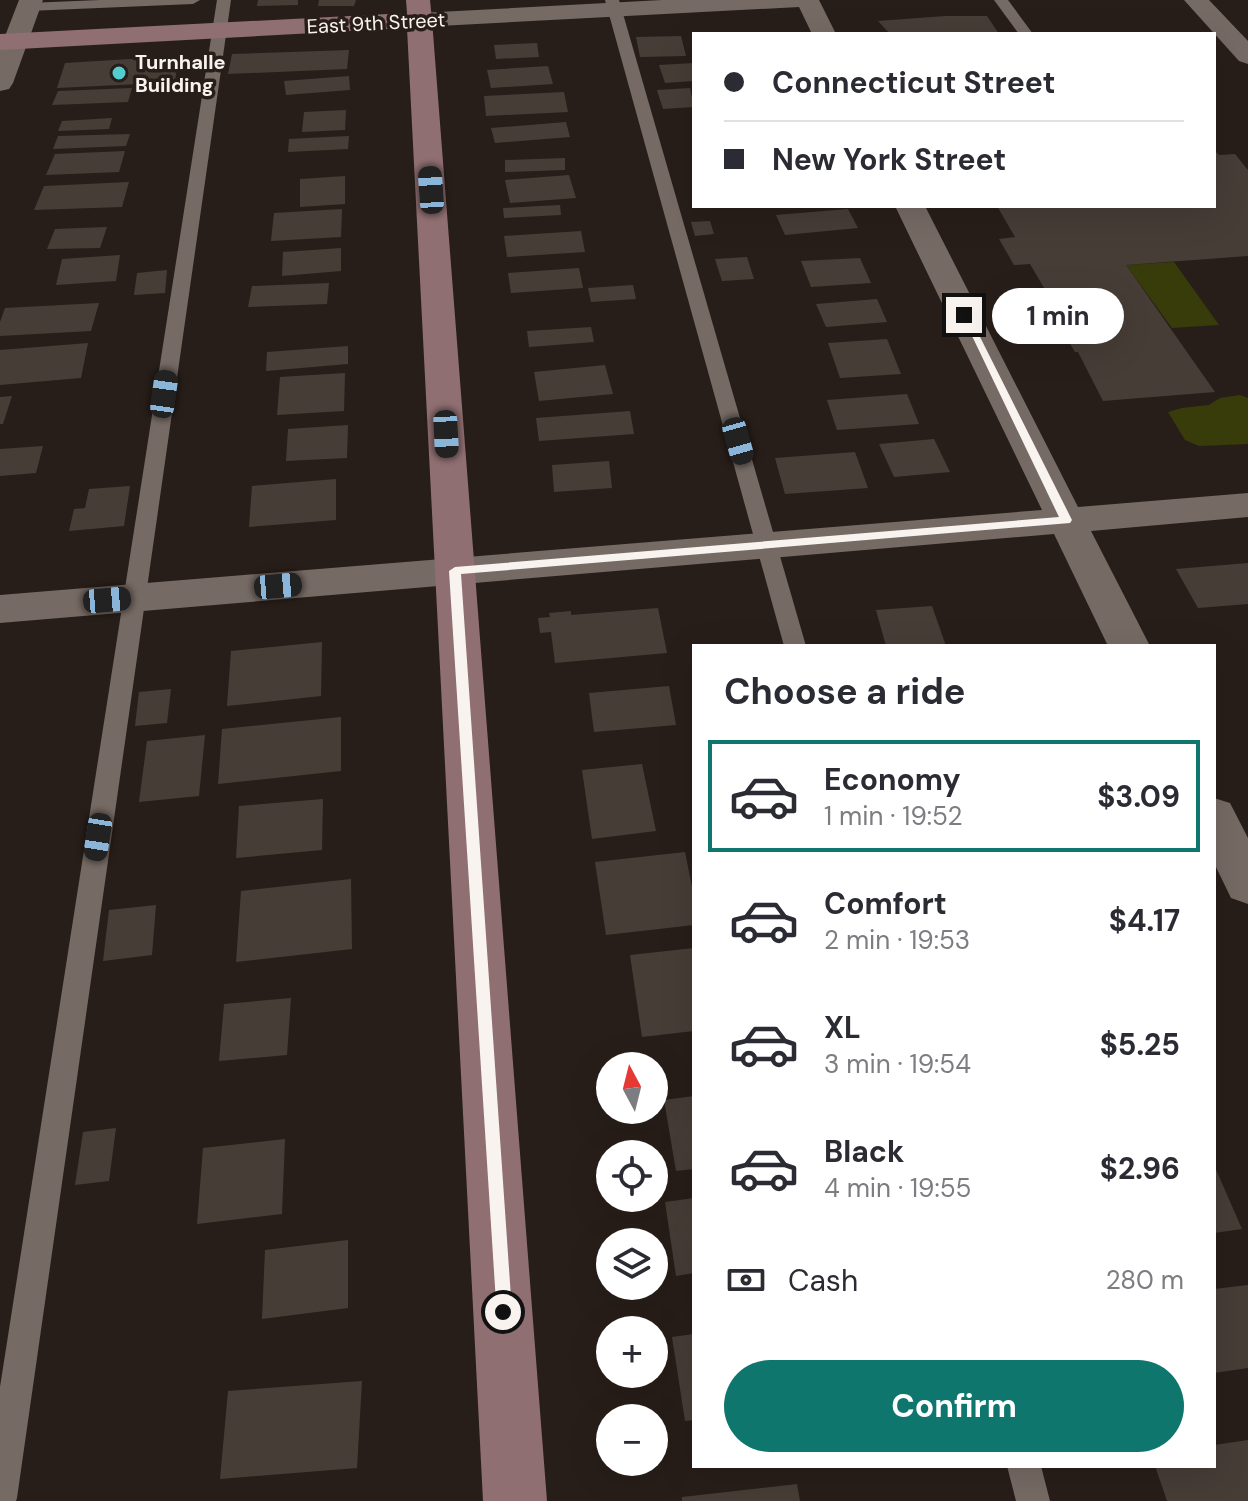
<!DOCTYPE html>
<meta charset="utf-8">
<style>
body{margin:0;font-family:"DM Sans",sans-serif;background:#f7f7f7;color:#2b2b33;height:100vh;display:flex;flex-direction:column;font-size:30px;white-space:nowrap}
*{box-sizing:border-box;margin:0}
p{font-size:26px;color:#7c7c81}
.icon{flex:none;width:44px;height:44px;fill:none;stroke:currentColor;stroke-width:2;stroke-linecap:round;stroke-linejoin:round}
.map{position:relative;flex:1;overflow:hidden}
.panel{position:absolute;left:692px;top:644px;width:524px;height:824px;display:flex;flex-direction:column;background:#fff;border-radius:0px;box-shadow:0 8px 32px #0002}
.panel>*{flex:none}
.guide{position:absolute;left:692px;top:32px;width:524px;height:176px;border-radius:0px;box-shadow:0 8px 32px #0002;display:grid;align-content:center;height:176px;padding:0 32px;background:#fff}
.needle{width:52px;rotate:353deg}
.tools{position:absolute;left:596px;top:1052px;display:grid;gap:16px}
.tools a{display:grid;place-items:center;width:72px;height:72px;border-radius:50%;background:#fff;box-shadow:0 8px 32px #0002;font-size:40px}
.end{position:absolute;width:36px;height:36px;margin:-18px;border:10px solid #f9f3ef;background:#111;box-shadow:0 0 0 4px #111}
.from{border-radius:50%}
.bubble{position:absolute;height:56px;border-radius:28px;background:#fff;box-shadow:0 8px 32px #0002;font-size:26px;font-weight:700;line-height:56px;text-align:center}
.car{position:absolute;width:24px;height:48px;margin:-24px -12px;border-radius:10px;box-shadow:0 0 6px 2px #0007;background:linear-gradient(#222 24%,#8ab4d8 0 40%,#222 0 76%,#8ab4d8 0 86%,#222 0)}
.guide b{display:flex;align-items:center;gap:28px;height:76px;font-size:30px}
.guide b+b{border-top:2px solid #e1e1e2}
.guide i{width:20px;height:20px;background:#2b2b33}
ul{padding:0;list-style:none}
li{display:flex;align-items:center;gap:24px;height:112px;margin:0 16px 12px;padding:0 16px;border:4px solid transparent;border-radius:0px}
li div{flex:1}
li b{display:block;font-size:30px}
li em{font-style:normal;font-weight:700}
li.active{border-color:#0f766e}
li>.icon{width:72px;height:72px;stroke-width:1.5}
h2{padding:0 32px;font-size:36px;line-height:96px}
.pay{display:flex;align-items:center;gap:20px;height:88px;padding:0 32px;font-size:30px}
.pay p{margin-inline-start:auto}
.action{display:flex;gap:16px;margin-top:auto;padding:16px 32px}
.action a{flex:1;height:92px;border-radius:48px;background:#0f766e;color:#fff;font-size:32px;font-weight:700;line-height:92px;text-align:center}
.map>svg:first-child{display:block}
</style>
<div class="map">
<svg width="1248" height="1501" viewBox="0 0 1248 1501">
<rect width="100%" height="100%" fill="#281e19"/>
<g fill="#383c0b">
<polygon points="1174,262 1219,325 1172,328 1126,265"/>
<polygon points="1240,395 1248,398 1248,444 1199,446 1185,440 1168,412 1182,408 1209,405 1220,398"/>
</g>
<g fill="#473d37">
<polygon points="258,0 298,0 298,5 257,6"/>
<polygon points="319,0 356,0 354,6 318,6"/>
<polygon points="945,16 987,16 999,34 890,34 878,21"/>
<polygon points="681,36 686,56 640,57 636,37"/>
<polygon points="537,43 539,57 496,59 494,45"/>
<polygon points="349,50 347,69 228,74 232,54"/>
<polygon points="179,56 174,86 139,88 140,84 57,88 65,63"/>
<polygon points="694,63 694,81 665,83 659,65"/>
<polygon points="548,66 553,84 491,88 487,70"/>
<polygon points="349,76 350,90 286,95 284,81"/>
<polygon points="132,88 128,102 52,105 58,91"/>
<polygon points="690,88 694,107 663,109 657,90"/>
<polygon points="564,92 568,112 486,116 484,96"/>
<polygon points="346,110 345,130 302,132 304,112"/>
<polygon points="112,118 109,129 58,131 62,121"/>
<polygon points="566,122 570,137 495,143 491,128"/>
<polygon points="130,134 126,146 53,149 58,136"/>
<polygon points="349,136 348,149 288,152 289,139"/>
<polygon points="1214,150 1219,155 1235,154 1248,170 1248,256 1126,265 1215,392 1103,401 1078,352 1075,352 1057,322 1064,322 1030,264 1014,265 999,239 1015,237 997,206 1214,206"/>
<polygon points="125,151 119,172 46,175 55,154"/>
<polygon points="565,158 565,170 505,172 505,160"/>
<polygon points="569,175 576,198 510,203 505,180"/>
<polygon points="345,176 345,204 300,207 300,179"/>
<polygon points="129,182 122,207 34,210 44,186"/>
<polygon points="560,205 561,215 504,218 503,208"/>
<polygon points="342,209 341,237 271,241 274,213"/>
<polygon points="848,209 858,228 785,235 776,215"/>
<polygon points="710,221 714,234 695,236 691,222"/>
<polygon points="107,227 100,248 47,249 55,229"/>
<polygon points="581,231 585,252 507,257 504,236"/>
<polygon points="341,248 341,271 282,276 283,252"/>
<polygon points="120,255 116,281 56,285 62,259"/>
<polygon points="747,257 754,279 722,281 715,259"/>
<polygon points="860,258 871,283 811,287 801,261"/>
<polygon points="579,268 583,288 511,293 508,273"/>
<polygon points="167,270 165,293 134,295 137,273"/>
<polygon points="329,283 327,304 248,307 252,286"/>
<polygon points="633,285 636,299 591,302 588,288"/>
<polygon points="877,299 887,322 826,327 816,304"/>
<polygon points="99,303 91,331 0,336 0,322 5,308"/>
<polygon points="591,327 594,342 529,347 527,331"/>
<polygon points="887,339 901,374 840,378 828,343"/>
<polygon points="88,343 81,378 0,385 0,350"/>
<polygon points="348,346 348,364 266,371 267,352"/>
<polygon points="605,365 613,394 539,401 534,372"/>
<polygon points="345,373 344,411 277,415 280,377"/>
<polygon points="907,394 919,424 837,430 827,400"/>
<polygon points="12,396 3,424 0,424 0,397"/>
<polygon points="630,411 634,434 539,441 536,418"/>
<polygon points="348,425 347,458 286,461 288,429"/>
<polygon points="934,439 950,472 894,477 879,444"/>
<polygon points="43,446 36,473 0,476 0,449"/>
<polygon points="855,452 868,488 785,494 775,458"/>
<polygon points="609,461 612,488 554,492 552,465"/>
<polygon points="336,479 336,520 249,527 252,486"/>
<polygon points="130,486 124,526 69,531 74,509 85,508 89,489"/>
<polygon points="1248,563 1248,604 1198,608 1176,569"/>
<polygon points="932,606 946,646 886,646 876,610"/>
<polygon points="658,608 667,653 555,663 551,632 540,633 538,618 550,617 549,613 571,611 571,615"/>
<polygon points="322,642 321,696 227,706 231,651"/>
<polygon points="669,686 676,725 594,732 589,693"/>
<polygon points="171,689 167,723 135,726 139,692"/>
<polygon points="341,717 341,771 218,784 222,729"/>
<polygon points="205,735 199,796 139,802 147,741"/>
<polygon points="642,764 656,831 592,839 582,770"/>
<polygon points="323,799 322,850 236,858 239,806"/>
<polygon points="685,852 694,897 694,925 606,935 595,862"/>
<polygon points="351,879 352,949 236,962 241,891"/>
<polygon points="156,905 152,955 103,961 109,910"/>
<polygon points="694,948 694,1031 642,1037 630,955"/>
<polygon points="291,998 287,1055 219,1061 224,1004"/>
<polygon points="694,1096 694,1169 676,1171 664,1100"/>
<polygon points="116,1128 109,1181 75,1185 83,1132"/>
<polygon points="285,1139 282,1214 197,1224 203,1148"/>
<polygon points="1214,1165 1242,1229 1214,1233"/>
<polygon points="694,1198 694,1273 676,1276 665,1202"/>
<polygon points="348,1240 348,1308 262,1319 265,1250"/>
<polygon points="1248,1285 1248,1368 1214,1373 1214,1289"/>
<polygon points="694,1334 694,1420 685,1421 672,1337"/>
<polygon points="362,1381 357,1468 220,1479 228,1391"/>
<polygon points="1248,1440 1248,1501 1167,1501 1155,1466 1214,1466 1214,1445"/>
<polygon points="797,1484 800,1501 682,1501 682,1497"/>
</g>
<g fill="none" stroke-linecap="round" stroke-linejoin="round">
<g fill="#766a64" fill-rule="evenodd">
<polygon points="100,0 200,0 193,4 28,11 21,7 28,3"/>
<polygon points="217,0 231,0 17,1498 16,1501 0,1501 0,1387"/>
<polygon points="605,0 619,0 806,646 784,646"/>
<polygon points="994,0 1008,0 1033,34 1019,34"/>
<polygon points="1007,1466 1041,1466 1050,1501 1016,1501"/>
</g>
<g fill="#766a64" fill-rule="evenodd">
<polygon points="19,0 43,0 13,83 9,89 0,91 0,49"/>
<polygon points="662,0 819,0 836,34 812,34 799,7 420,27 411,25 408,20 411,15 420,13"/>
<polygon points="1184,0 1209,0 1248,41 1248,64 1239,61"/>
<polygon points="895,206 925,206 1078,507 1248,493 1248,517 1091,531 1150,646 1108,646 1054,534 0,623 0,595 1042,510"/>
<polygon points="1214,798 1230,803 1248,838 1248,904 1231,898 1214,863"/>
</g>
<polygon fill="#906f72" fill-rule="evenodd" points="406,0 430,0 432,20 547,1501 483,1501 407,28 0,50 0,34 407,13"/>
</g>
<polygon fill="#f9f3ef" points="961,313 969,315 1072,520 1070,523 461,574 512,1312 509,1318 503,1321 497,1318 449,571 455,567 1059,517"/>
<circle fill="#52cdd0" stroke="#281e19" stroke-width="3" cx="119" cy="73" r="8"/>
<g text-anchor="middle" stroke-width="7" stroke-linejoin="round" paint-order="stroke">
<g font-size="20" fill="#f9f3ef" stroke="#281e19">
<text transform="translate(376 23) rotate(-3)" y="7">East 9th Street</text>
</g>
<g font-size="20" font-weight="bold" fill="#f9f3ef" stroke="#281e19" text-anchor="start">
<text x="135" y="69">Turnhalle<tspan x="135" dy="23">Building</tspan></text>
</g>
</g>
</svg>
<div class="tools">
<a><svg class="needle" viewBox="-14 -14 28 28"><path d="M0-13l5 13h-10z" fill="#e53935"/><path d="M0 13l5-13h-10z" fill="#7c7c81"/></svg></a>
<a><svg class="icon" aria-label="locate" viewBox="0 0 24 24"><circle cx="12" cy="12" r="6"/><path d="M12 2v4M12 18v4M2 12h4M18 12h4"/></svg></a>
<a><svg class="icon" aria-label="layers" viewBox="0 0 24 24"><path d="M12 4l9 5-9 5-9-5zM3 14l9 5 9-5"/></svg></a>
<a>+</a>
<a>−</a>
</div>
<i class="end from" style="left:503px;top:1312px"></i>
<i class="end" style="left:964px;top:315px"></i>
<div class="bubble" style="left:992px;top:288px;width:132px">1 min</div>
<i class="car" style="left:431px;top:190px;rotate:356deg"></i>
<i class="car" style="left:164px;top:394px;rotate:8deg"></i>
<i class="car" style="left:446px;top:434px;rotate:177deg"></i>
<i class="car" style="left:738px;top:441px;rotate:164deg"></i>
<i class="car" style="left:278px;top:586px;rotate:85deg"></i>
<i class="car" style="left:107px;top:600px;rotate:85deg"></i>
<i class="car" style="left:98px;top:837px;rotate:189deg"></i>
<div class="guide">
<b><i class="from"></i>Connecticut Street</b>
<b><i></i>New York Street</b>
</div>
<section class="panel">
<h2>Choose a ride</h2>
<ul>
<li class="active"><svg class="icon" aria-label="car" viewBox="0 0 24 24"><path d="M5 17H2v-5l4-1 3-4h7l3 4 3 1v5h-3M9 17h6M6 11h13"/><circle cx="7" cy="17" r="2"/><circle cx="17" cy="17" r="2"/></svg><div><b>Economy</b><p>1 min · 19:52</p></div><em>$3.09</em></li>
<li><svg class="icon" aria-label="car" viewBox="0 0 24 24"><path d="M5 17H2v-5l4-1 3-4h7l3 4 3 1v5h-3M9 17h6M6 11h13"/><circle cx="7" cy="17" r="2"/><circle cx="17" cy="17" r="2"/></svg><div><b>Comfort</b><p>2 min · 19:53</p></div><em>$4.17</em></li>
<li><svg class="icon" aria-label="car" viewBox="0 0 24 24"><path d="M5 17H2v-5l4-1 3-4h7l3 4 3 1v5h-3M9 17h6M6 11h13"/><circle cx="7" cy="17" r="2"/><circle cx="17" cy="17" r="2"/></svg><div><b>XL</b><p>3 min · 19:54</p></div><em>$5.25</em></li>
<li><svg class="icon" aria-label="car" viewBox="0 0 24 24"><path d="M5 17H2v-5l4-1 3-4h7l3 4 3 1v5h-3M9 17h6M6 11h13"/><circle cx="7" cy="17" r="2"/><circle cx="17" cy="17" r="2"/></svg><div><b>Black</b><p>4 min · 19:55</p></div><em>$2.96</em></li>
</ul>
<div class="pay"><svg class="icon" aria-label="cash" viewBox="0 0 24 24"><path d="M3 7h18v10H3z"/><circle cx="12" cy="12" r="2"/></svg>Cash<p>280 m</p></div>
<div class="action"><a>Confirm</a></div>
</section>
</div>
